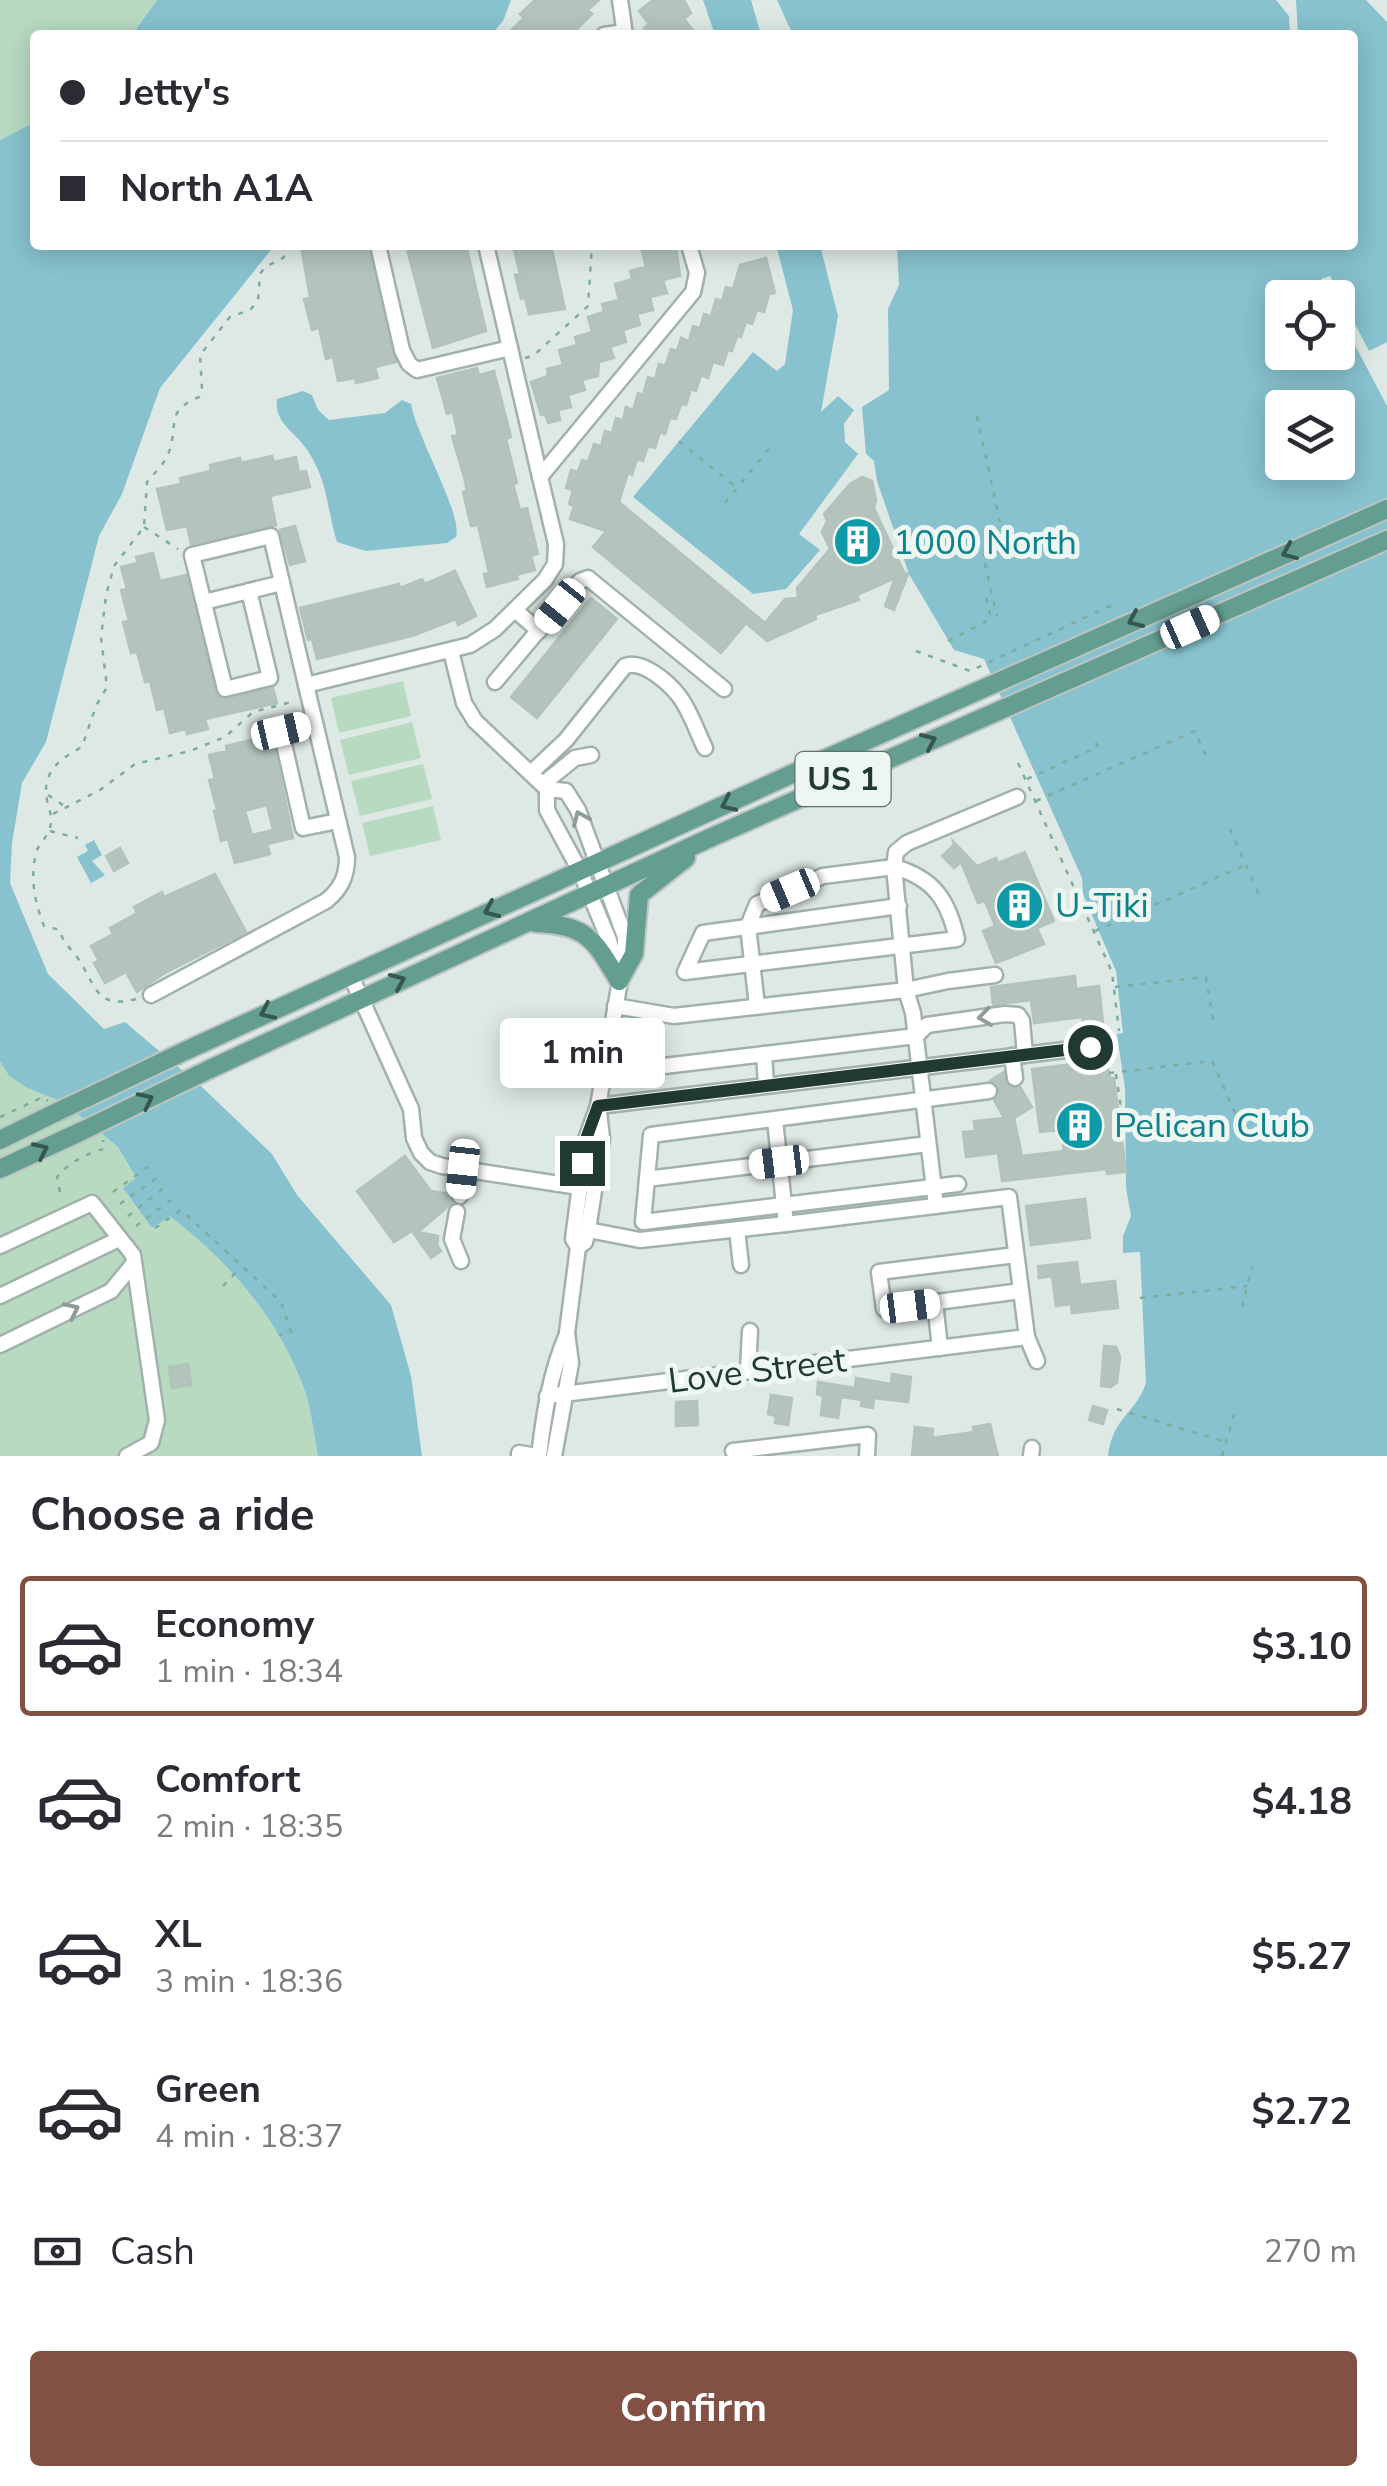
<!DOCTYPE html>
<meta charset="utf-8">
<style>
body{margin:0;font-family:"Nunito Sans",sans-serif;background:#f2f2f3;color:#2b2b33;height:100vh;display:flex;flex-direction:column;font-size:38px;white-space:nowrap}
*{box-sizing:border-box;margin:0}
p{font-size:32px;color:#7c7c81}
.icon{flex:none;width:55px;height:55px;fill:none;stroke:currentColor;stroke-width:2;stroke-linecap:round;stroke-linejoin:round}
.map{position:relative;height:1456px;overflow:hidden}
.sheet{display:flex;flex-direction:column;background:#fff;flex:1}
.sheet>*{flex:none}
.guide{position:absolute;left:30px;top:30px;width:1328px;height:220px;border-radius:10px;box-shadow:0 5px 25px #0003;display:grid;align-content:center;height:220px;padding:0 30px;background:#fff}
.tools{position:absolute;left:1265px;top:280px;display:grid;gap:20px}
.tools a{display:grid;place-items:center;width:90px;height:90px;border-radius:10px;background:#fff;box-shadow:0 5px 25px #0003;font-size:50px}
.end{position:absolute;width:45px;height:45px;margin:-22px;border:12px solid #203932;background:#fff;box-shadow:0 0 0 5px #fff}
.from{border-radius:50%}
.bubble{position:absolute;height:70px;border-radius:10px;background:#fff;box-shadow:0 5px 25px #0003;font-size:32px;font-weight:700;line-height:70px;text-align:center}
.car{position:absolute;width:30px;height:60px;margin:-30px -15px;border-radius:12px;box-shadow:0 0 8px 2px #0007;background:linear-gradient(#fff 24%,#345 0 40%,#fff 0 76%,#345 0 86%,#fff 0)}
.guide b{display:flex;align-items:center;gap:35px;height:95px;font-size:38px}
.guide b+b{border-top:2px solid #e1e1e2}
.guide i{width:25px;height:25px;background:#2b2b33}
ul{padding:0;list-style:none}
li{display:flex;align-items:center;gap:30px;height:140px;margin:0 20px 15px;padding:0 10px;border:5px solid transparent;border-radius:10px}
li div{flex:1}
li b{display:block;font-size:38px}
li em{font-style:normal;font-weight:700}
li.active{border-color:#835044}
li>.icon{width:90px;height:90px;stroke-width:1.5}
h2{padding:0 30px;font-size:45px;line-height:120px}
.pay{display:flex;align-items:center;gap:25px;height:110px;padding:0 30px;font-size:38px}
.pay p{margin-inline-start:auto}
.action{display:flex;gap:20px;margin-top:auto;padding:20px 30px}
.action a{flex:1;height:115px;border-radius:10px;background:#835044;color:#fff;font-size:40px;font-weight:700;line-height:115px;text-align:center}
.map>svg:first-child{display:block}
</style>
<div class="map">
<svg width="1387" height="1456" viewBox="0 0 1387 1456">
<rect width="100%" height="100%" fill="#dee9e5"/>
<g fill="#b7dac1">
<polygon points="0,0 157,0 132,35 35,35 35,122 0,140"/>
<polygon points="403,681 411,716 339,733 331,698"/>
<polygon points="412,722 421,758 349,775 340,740"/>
<polygon points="423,764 432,799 360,816 351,781"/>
<polygon points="433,806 441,840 370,856 362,823"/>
<path d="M0,1061L9,1076L27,1088L63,1102L118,1147L136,1179L123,1188L152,1228L170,1215C232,1265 279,1318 306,1394C312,1414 314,1436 318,1456H0Z"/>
</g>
<g fill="#87c2ce" fill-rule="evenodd">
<polygon points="157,0 511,0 503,21 491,35 132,35"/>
<polygon points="703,0 751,0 761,35 715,35"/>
<polygon points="777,0 1276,0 1289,16 1290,35 793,35"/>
<path d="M1296,0H1366L1387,22V342L1369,351L1330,276L1321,279L1329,297L1282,298V352H1338V313L1387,406V1456H1108C1113,1416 1135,1415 1146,1383L1140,1252L1123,1253V1236L1131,1216L1126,1188L1125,1089L1117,1034L1123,1033L1116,971L1083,894L1082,878L984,659L954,650L909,574L877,481L874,461L866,454L862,407L889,390L888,309L899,285L897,245H1352V35H1298ZM1282,408H1338V462H1282Z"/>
<path d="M35,122V245H275L160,388L122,494L99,536L46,742L22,783L12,843L10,883L48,974L104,1029L125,1022L204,1089L272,1154L297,1195L391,1305L411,1376L422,1456H318C314,1436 312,1414 306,1394C279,1318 232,1265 170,1216L152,1228L123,1188L136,1178L118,1147L63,1102L27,1088L9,1076L0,1061V140Z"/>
<polygon points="776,245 820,245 838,316 821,412 838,396 854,410 844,424 845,442 858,454 799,534 820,550 786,589 753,594 633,497 753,352 777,371 785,364 793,310"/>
<path d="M303,391L312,395L318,410L329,420L385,413L402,400L411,404C416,435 463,515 456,537L447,543L366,551L337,542C326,506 329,485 308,451C296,432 274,424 277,399Z"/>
<polygon points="94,840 102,855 92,861 105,875 91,883 77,857 88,851 85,845"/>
</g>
<g fill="#b4c4bd" stroke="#b1c3bc" stroke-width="2.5" fill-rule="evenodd">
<polygon points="535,0 599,0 588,10 592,14 571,35 506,35 524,18 520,14"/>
<polygon points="653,0 684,0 691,13 684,19 697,35 650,35 644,28 649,24 639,11"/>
<polygon points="301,245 368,245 396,362 375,367 378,378 356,383 355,378 338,381 333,357 326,359 319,328 312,330 304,299 310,298"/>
<polygon points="406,245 466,245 486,331 433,348"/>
<polygon points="513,245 551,245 565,309 529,314 525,298 521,299 515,275 520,274"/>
<polygon points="659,245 676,245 680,276 663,280 667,293 650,297 653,310 637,314 640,325 623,330 626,342 610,347 614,358 599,362 598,376 582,380 585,390 568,395 571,407 558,410 560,420 548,423 545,414 541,415 531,382 548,376 547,369 563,365 559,350 577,345 575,337 592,332 588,317 604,312 602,304 619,300 615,284 632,279 630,271 646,267 642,251"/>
<polygon points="766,258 775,293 769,294 764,312 757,310 752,324 746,322 741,337 737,336 732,351 728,350 723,365 713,362 708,378 701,375 696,391 691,389 686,405 681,404 676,419 670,418 665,434 660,432 655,448 648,446 643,461 637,459 632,475 628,473 619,502 765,623 785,599 798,598 797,588 830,549 822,532 827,521 824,514 850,484 862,477 872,481 876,500 874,508 904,572 908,574 894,610 885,606 895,578 857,595 859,600 815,615 816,619 767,641 746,623 721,653 593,547 606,531 570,519 574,506 569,504 573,490 566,488 571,470 578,472 582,460 588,462 594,444 601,446 605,431 612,433 616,418 623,420 626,407 633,410 638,393 643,395 648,377 655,379 659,364 665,366 671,349 677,351 681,338 689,341 693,326 700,328 704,314 711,316 716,299 722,301 726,287 733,289 740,265"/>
<polygon points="477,368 479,375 494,371 511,437 506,439 517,483 513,484 520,510 527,508 538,554 531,556 535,570 516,575 518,579 487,587 484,574 489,573 478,525 471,526 463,492 467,491 464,477 452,436 458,435 453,412 447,414 437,378"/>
<polygon points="272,456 274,462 296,457 299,472 306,471 310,487 270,496 276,525 191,544 187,526 167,530 157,489 181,484 180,478 211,471 210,465 240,458 241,463"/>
<polygon points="295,526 305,561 290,565 280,530"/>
<polygon points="153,553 160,581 186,575 217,696 228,699 273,688 277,703 205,719 208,729 187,734 186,729 170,733 164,708 157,710 150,681 145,682 137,652 131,653 123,622 129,621 121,590 127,589 121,567 138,563 136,557"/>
<polygon points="455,571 476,616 458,625 456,619 412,636 317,659 312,639 308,640 300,608 399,584 400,588 422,579 425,584"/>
<polygon points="591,598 617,619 537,718 511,697"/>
<path d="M270,727L293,838L267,844L270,854L235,863L228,839L221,841L214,811L217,810L209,780L215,779L209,755L227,751L226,746L255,739L253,731ZM267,805L273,830L252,835L245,811Z"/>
<polygon points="953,841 977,866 996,858 998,863 1025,852 1054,921 1037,928 1044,944 996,963 983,931 995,926 985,901 978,903 961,862 954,868 942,856 954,845"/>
<polygon points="120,848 128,863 114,871 106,856"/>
<polygon points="215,874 246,932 165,973 137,992 126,972 105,983 94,963 99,961 91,946 113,934 110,928 137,913 134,907 162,892 164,897"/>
<polygon points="1075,976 1076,989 1099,986 1103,1023 1084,1026 1082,1017 1034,1023 1031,1000 993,1005 991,987"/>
<polygon points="1091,1062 1092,1070 1108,1068 1110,1078 1114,1078 1126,1172 1107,1174 1106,1169 1002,1181 998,1153 966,1157 963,1132 975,1131 974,1121 1004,1118 994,1100 999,1089 990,1081 1004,1072 1007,1085 1020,1087 1032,1107 1014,1118 1022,1156 1064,1151 1061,1130 1040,1132 1032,1069"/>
<polygon points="405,1156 431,1191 450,1194 452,1203 418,1232 438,1236 437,1245 441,1251 431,1258 412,1231 394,1242 357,1191"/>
<polygon points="1085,1199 1090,1238 1031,1245 1026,1206"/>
<polygon points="1077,1262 1080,1285 1115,1281 1118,1308 1072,1313 1071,1304 1056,1306 1052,1276 1039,1278 1038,1266"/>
<polygon points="1104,1346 1116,1347 1120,1357 1117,1382 1111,1387 1101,1386"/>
<polygon points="188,1364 191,1385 172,1388 169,1367"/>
<polygon points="892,1374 911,1377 908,1402 874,1398 873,1408 861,1406 862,1400 841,1397 838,1418 821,1415 823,1396 817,1394 818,1382 855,1388 856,1378 891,1384"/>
<polygon points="771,1395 792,1398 788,1425 775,1423 776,1416 768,1414"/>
<polygon points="697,1401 698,1425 676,1426 676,1402"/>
<polygon points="1093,1406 1107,1410 1103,1424 1089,1420"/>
<polygon points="990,1424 998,1456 912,1456 915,1427 933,1429 932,1438 974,1432 973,1427"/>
</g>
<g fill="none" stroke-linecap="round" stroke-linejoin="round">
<defs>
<g id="minor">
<polyline points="620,0 625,35"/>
<polyline points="604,35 624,32"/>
<polyline points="378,245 402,350 409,364 417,370 510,348"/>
<polyline points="486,245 540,477"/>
<polyline points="249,591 270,678 225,689 192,555 271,536 306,685"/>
<polyline points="204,602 282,583"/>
<polyline points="515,610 539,631"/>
<polyline points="451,651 464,703 475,721 547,789 566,791 578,810 625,937 625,953 598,1106 586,1139 573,1239 578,1247 567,1333 571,1363 554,1456"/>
<polyline points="495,682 580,581 588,578 724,689"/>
<polyline points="315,723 281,731 303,828 338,821"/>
<path d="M532,772L566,740L625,666C642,659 668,682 679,696C690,710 697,732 705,748"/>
<polyline points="543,784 575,758 591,755"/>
<polyline points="547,789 547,810 580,871 609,940 617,971"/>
<path d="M899,906L703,933L685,972L957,939C948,900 934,878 894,867L896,852L907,843L1017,797"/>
<polyline points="350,974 411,1109 414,1138 421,1153 430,1162 442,1166 579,1187"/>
<path d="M151,995L326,901C341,889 347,876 347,857L306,685L470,645L495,629L545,580L555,564L556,544L540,477L693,292L697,273L689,245"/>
<polyline points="615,1006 674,1016 906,990 948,981 995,975"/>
<polyline points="757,1006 748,926 757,904 823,876 894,867 906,990 913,1013 936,1206"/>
<polyline points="764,1054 766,1085"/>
<polyline points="1012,1056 1015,1078"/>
<polyline points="639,1069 916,1036 927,1025 1005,1014 1018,1015 1022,1021 1025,1055"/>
<polyline points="598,1106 1090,1047"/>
<polyline points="647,1179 928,1144"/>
<polyline points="958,1184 643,1222 651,1135 989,1091"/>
<polyline points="460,1196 463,1169"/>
<polyline points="457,1212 452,1239 461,1261"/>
<polyline points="786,1224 1009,1197 1027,1337 1037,1361"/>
<polyline points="588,1230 640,1240 786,1224 775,1120"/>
<polyline points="737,1230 741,1265"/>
<polyline points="0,1246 92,1203 133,1255 157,1420 151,1443 127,1456"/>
<polyline points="578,1247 585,1242 588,1230 602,1138 599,1112"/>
<polyline points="1016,1255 879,1272 884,1309 1021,1291"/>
<polyline points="0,1296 119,1239"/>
<polyline points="935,1302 940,1348"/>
<polyline points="0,1345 111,1291 134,1263"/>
<polyline points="748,1370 750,1331"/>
<polyline points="547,1396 1027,1337"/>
<polyline points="733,1451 868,1435 867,1456"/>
<polyline points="519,1456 519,1453 537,1456"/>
<path d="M539,1456C544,1413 550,1374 567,1334"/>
<polyline points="1031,1456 1032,1448"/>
</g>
<g id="major">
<path d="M535,923C587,925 594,939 619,981"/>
<polyline points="619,981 634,954 639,895 686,858"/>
<polyline points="185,1051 816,763 1387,509"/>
<polyline points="210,1069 712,837 1387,540"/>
<polyline points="0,1140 57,1112"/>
<polyline points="0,1169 82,1131"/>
</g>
</defs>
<use href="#minor" stroke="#a1b1ac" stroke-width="19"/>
<use href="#major" stroke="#bcc4c2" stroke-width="22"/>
<g stroke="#7fac9f" stroke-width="2.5" stroke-dasharray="5 8" stroke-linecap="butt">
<polyline points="525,358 533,356 588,306 592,245"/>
<polyline points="977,416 1006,550 983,555 997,616"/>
<polyline points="679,441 736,487"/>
<polyline points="725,503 772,445"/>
<polyline points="144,527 178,549"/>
<polyline points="948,641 991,619 986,597 991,597"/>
<polyline points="916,651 970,671 1112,605"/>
<polyline points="1018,763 1112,972 1119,1031"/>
<polyline points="1027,779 1098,747 1092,735"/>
<polyline points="48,795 66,807"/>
<polyline points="1036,801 1195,731 1208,761"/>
<polyline points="53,814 100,790 135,764 190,751 225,737 253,712 295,701"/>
<polyline points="1230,829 1262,901"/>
<polyline points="50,831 78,838"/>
<polyline points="1095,931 1246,865"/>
<polyline points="1115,987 1206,977 1213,1020"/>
<path d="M136,999C95,1010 96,984 77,957C70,947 63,944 60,930L44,926C35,903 29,876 37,850C40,843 47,837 49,830C54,819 49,811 47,800C41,772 61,758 82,747L96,706L107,687L101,638L106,595L114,566L144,527L147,482C156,471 166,463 170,449C178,422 166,411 199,397L202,389L200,355L230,317L250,310L258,301L260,274L265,267L283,258L292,245"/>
<polyline points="1109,1073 1212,1061 1245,1135"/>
<polyline points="1116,1074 1122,1115"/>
<polyline points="0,1117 43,1097 48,1101"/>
<path d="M60,1192L57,1177C68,1163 89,1152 104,1149L103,1140"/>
<polyline points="113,1192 148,1167"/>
<polyline points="120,1204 158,1177"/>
<polyline points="128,1216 165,1187"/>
<polyline points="136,1226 174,1198"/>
<polyline points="155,1228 181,1210 281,1302 291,1332 279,1335"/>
<polyline points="223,1286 241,1267"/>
<polyline points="1140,1298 1247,1286"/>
<polyline points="1242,1307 1252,1266"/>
<polyline points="1117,1409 1226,1442"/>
<polyline points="1222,1456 1236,1408"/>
</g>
<use href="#minor" stroke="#fff" stroke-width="14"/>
<use href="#major" stroke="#649e90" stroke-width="18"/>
<defs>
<g id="major-bridge">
<polyline points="57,1112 185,1051"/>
<polyline points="82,1131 210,1069"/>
</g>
</defs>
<use href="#major-bridge" stroke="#bcc4c2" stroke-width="22" stroke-linecap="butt"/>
<use href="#major-bridge" stroke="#649e90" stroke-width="18"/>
</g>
<defs><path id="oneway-chevron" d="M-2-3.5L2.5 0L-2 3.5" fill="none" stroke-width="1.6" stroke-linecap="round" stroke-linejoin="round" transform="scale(2.5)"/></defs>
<g stroke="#34574e">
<use href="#oneway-chevron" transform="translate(1289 552) rotate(157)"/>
<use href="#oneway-chevron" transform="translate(1135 620) rotate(156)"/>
<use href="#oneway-chevron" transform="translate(929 741) rotate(-24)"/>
<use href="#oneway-chevron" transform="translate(728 804) rotate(155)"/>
<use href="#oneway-chevron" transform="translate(491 910) rotate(156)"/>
<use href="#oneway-chevron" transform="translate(398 981) rotate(-24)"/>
<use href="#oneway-chevron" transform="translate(267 1012) rotate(155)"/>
<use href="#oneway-chevron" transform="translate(146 1100) rotate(-26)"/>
<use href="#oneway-chevron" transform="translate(41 1150) rotate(-25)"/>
</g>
<g stroke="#909c98">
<use href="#oneway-chevron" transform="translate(580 818) rotate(-114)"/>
<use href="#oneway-chevron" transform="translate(985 1017) rotate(172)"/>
<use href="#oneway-chevron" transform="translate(72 1310) rotate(-26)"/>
</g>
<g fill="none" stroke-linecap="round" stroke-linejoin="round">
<polyline stroke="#203932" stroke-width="12" points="582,1163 586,1139 598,1106 1090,1047"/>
</g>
<defs>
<symbol id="building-disc" viewBox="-11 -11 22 22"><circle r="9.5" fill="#0f9aa8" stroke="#eef6f2"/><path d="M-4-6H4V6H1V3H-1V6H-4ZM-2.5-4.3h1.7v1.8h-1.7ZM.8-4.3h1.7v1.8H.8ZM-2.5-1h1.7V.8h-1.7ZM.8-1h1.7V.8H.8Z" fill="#fff"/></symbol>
</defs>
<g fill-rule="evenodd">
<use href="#building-disc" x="830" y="514" width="55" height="55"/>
<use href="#building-disc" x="992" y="878" width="55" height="55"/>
<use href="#building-disc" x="1052" y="1098" width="55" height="55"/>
</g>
<g text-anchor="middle" stroke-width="10" stroke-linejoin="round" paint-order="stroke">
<rect fill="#eef6f2" stroke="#5e726c" stroke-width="2.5" x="795.5" y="752" width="95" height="54" rx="8"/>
<g font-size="32" font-weight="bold" fill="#203932">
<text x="843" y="790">US 1</text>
</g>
<g font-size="35" fill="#0d838f" stroke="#eef6f2" text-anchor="start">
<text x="893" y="554">1000 North</text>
<text x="1055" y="917">U-Tiki</text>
<text x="1114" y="1137">Pelican Club</text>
</g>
<g font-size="35" fill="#203932" stroke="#eef6f2">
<text transform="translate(757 1370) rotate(-7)" y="12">Love Street</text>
</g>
</g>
</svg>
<div class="tools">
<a><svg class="icon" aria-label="locate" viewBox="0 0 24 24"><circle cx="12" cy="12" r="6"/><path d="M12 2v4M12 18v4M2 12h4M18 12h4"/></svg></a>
<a><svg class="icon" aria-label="layers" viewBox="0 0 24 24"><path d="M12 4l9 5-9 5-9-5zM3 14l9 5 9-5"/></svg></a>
</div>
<i class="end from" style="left:1090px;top:1047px"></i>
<i class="end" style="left:582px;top:1163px"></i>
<div class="bubble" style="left:500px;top:1018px;width:165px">1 min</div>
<i class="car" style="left:560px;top:606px;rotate:219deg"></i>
<i class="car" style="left:1190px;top:627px;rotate:66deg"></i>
<i class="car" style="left:281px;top:731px;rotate:77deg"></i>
<i class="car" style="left:790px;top:890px;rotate:247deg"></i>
<i class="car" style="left:779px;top:1162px;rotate:263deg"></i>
<i class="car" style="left:463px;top:1169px;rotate:186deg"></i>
<i class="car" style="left:910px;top:1306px;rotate:83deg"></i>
<div class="guide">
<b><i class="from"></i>Jetty's</b>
<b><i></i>North A1A</b>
</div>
</div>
<section class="sheet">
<h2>Choose a ride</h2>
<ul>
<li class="active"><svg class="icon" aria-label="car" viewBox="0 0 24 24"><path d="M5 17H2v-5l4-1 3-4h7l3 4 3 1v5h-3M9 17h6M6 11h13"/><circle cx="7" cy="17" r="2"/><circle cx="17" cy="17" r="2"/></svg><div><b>Economy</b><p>1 min · 18:34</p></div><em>$3.10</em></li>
<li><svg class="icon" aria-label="car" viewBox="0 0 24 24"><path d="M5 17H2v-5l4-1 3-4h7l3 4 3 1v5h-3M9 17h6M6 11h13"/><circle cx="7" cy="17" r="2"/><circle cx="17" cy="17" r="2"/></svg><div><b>Comfort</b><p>2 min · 18:35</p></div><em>$4.18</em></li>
<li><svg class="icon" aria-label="car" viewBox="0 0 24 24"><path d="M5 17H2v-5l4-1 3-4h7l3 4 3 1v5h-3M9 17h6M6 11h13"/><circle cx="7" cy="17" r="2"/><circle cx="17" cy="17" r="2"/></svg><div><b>XL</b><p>3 min · 18:36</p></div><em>$5.27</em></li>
<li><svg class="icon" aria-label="car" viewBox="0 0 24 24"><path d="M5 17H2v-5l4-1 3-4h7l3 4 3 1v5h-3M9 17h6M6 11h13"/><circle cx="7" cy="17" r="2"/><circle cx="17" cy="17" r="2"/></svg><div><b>Green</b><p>4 min · 18:37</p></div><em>$2.72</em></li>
</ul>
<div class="pay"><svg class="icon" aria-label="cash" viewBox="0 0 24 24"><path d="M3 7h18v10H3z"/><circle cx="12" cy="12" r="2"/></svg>Cash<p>270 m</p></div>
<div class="action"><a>Confirm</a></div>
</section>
